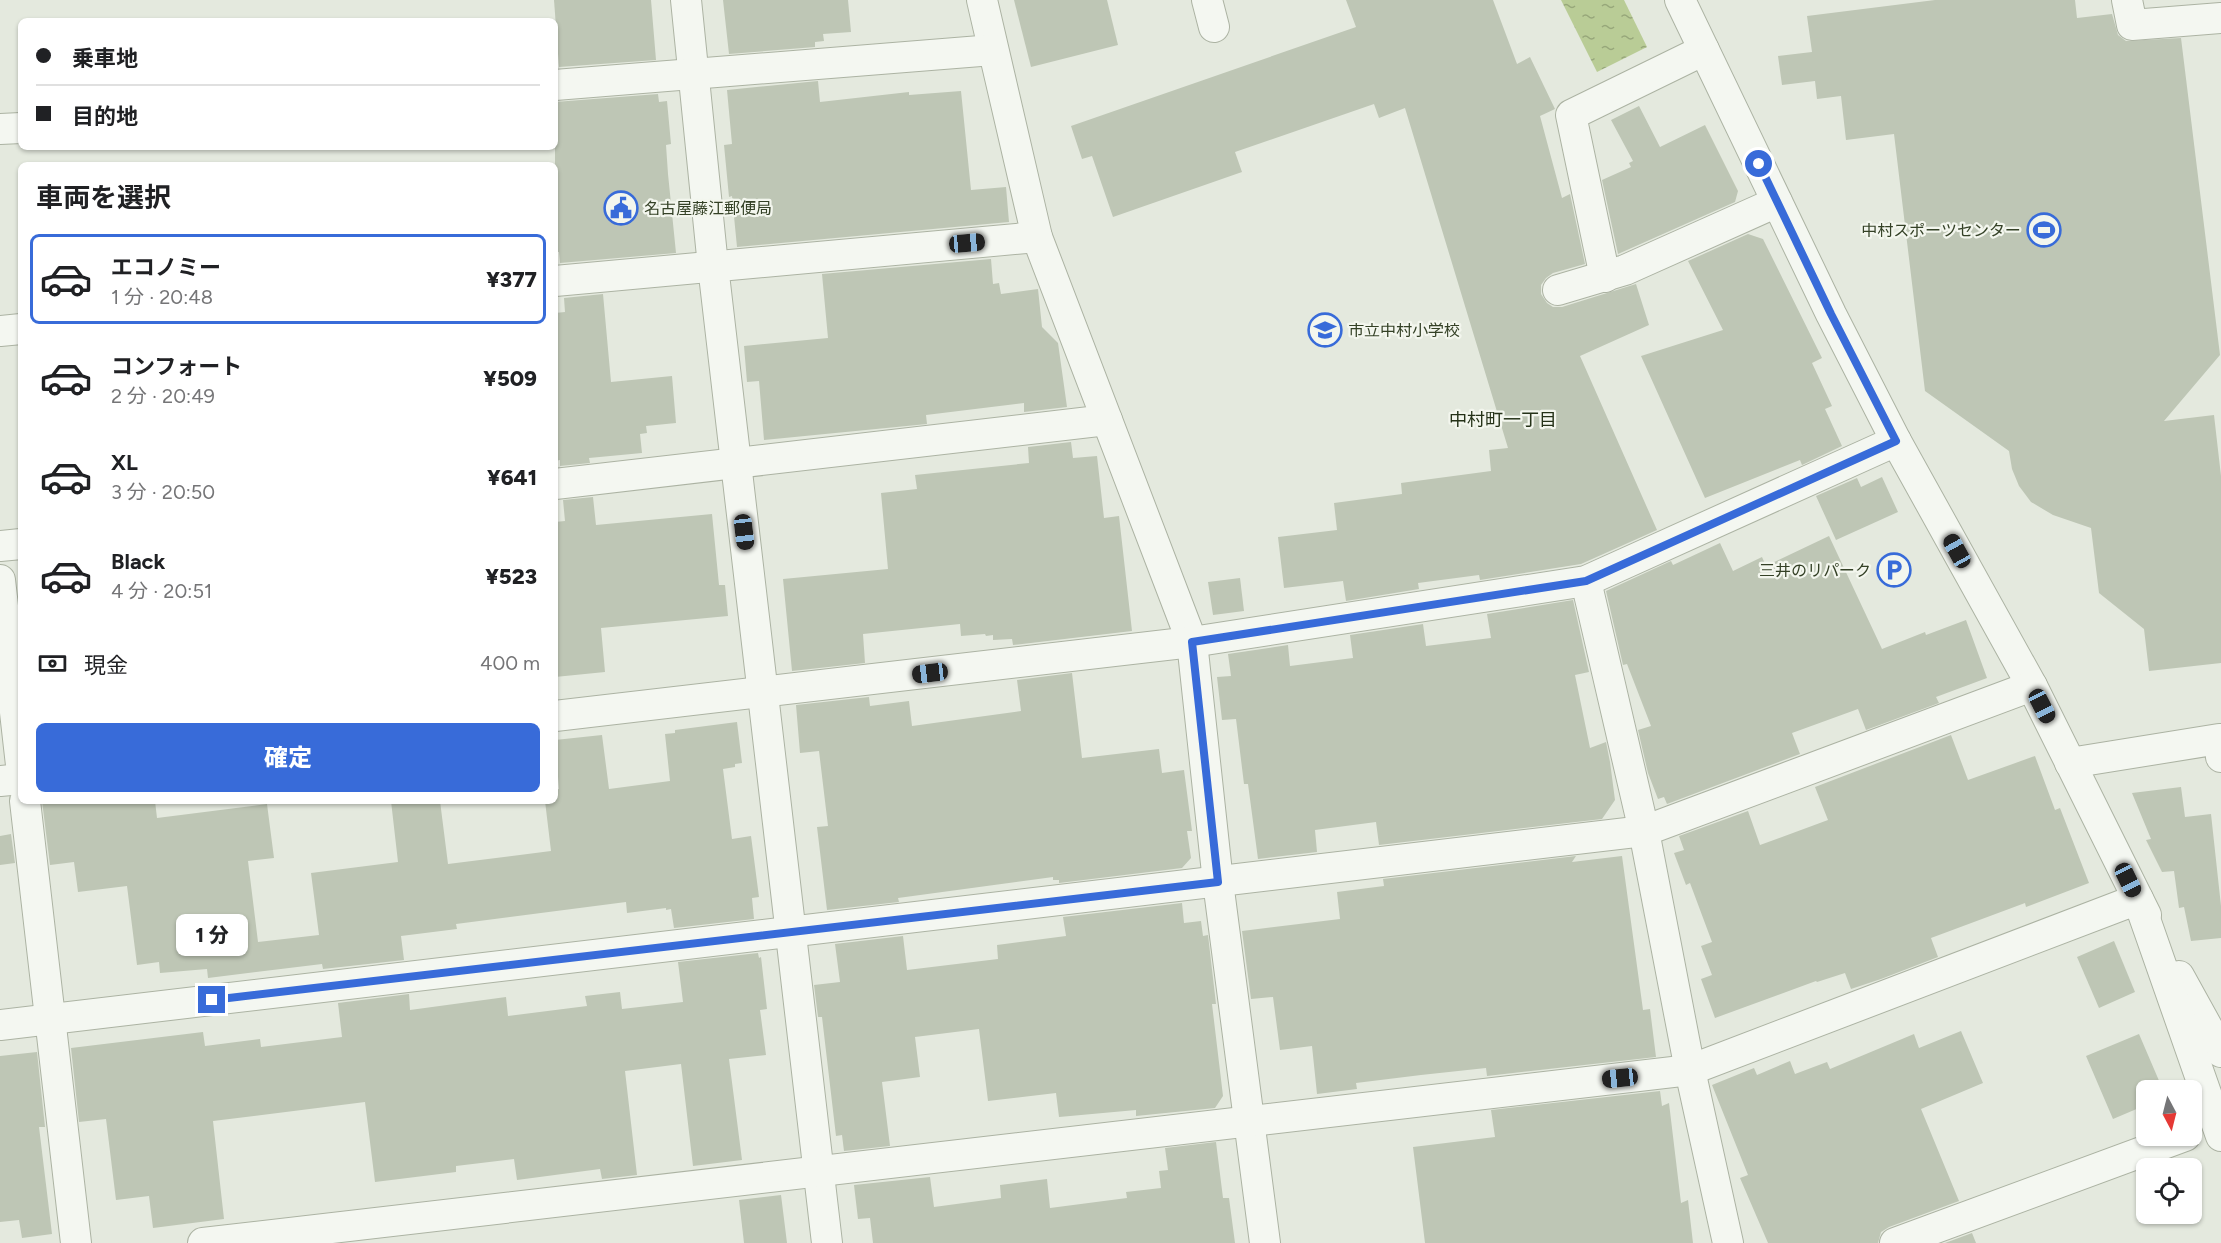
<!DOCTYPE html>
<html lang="ja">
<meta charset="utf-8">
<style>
body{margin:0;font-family:Figtree,"Noto Sans JP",sans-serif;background:#f6f6f6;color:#202124;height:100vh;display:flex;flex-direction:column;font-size:22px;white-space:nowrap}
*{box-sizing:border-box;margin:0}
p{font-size:20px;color:#757577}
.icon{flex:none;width:33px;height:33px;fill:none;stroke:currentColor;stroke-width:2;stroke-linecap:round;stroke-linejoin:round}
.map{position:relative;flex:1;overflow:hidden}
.details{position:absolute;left:18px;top:162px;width:540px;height:642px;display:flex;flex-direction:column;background:#fff;border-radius:9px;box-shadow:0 2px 4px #0004}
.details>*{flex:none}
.top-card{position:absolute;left:18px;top:18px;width:540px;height:132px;border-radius:9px;box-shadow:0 2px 4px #0004;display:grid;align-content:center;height:132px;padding:0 18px;background:#fff}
.needle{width:39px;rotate:173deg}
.tools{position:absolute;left:2136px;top:1080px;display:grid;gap:12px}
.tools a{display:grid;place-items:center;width:66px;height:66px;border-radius:9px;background:#fff;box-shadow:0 2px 4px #0004;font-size:30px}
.end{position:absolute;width:27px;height:27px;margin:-14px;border:8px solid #386bd9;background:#fff;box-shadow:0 0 0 3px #fff}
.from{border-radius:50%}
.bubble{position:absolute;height:42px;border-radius:9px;background:#fff;box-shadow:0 2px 4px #0004;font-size:20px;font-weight:800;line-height:42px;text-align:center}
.car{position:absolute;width:18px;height:36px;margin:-18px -9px;border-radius:8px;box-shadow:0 0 4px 2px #0007;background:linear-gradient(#222 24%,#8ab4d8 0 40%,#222 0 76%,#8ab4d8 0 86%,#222 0)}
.top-card b{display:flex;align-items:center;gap:21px;height:57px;font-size:22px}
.top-card b+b{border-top:2px solid #e0e0e0}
.top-card i{width:15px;height:15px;background:#202124}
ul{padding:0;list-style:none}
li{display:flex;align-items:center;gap:18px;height:90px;margin:0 12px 9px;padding:0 6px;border:3px solid transparent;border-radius:9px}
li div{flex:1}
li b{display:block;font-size:22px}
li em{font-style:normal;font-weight:800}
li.active{border-color:#386bd9}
li>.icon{width:54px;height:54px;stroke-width:1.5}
h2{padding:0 18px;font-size:27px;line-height:72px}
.pay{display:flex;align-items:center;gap:15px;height:66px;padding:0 18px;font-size:22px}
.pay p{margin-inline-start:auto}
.button{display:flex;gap:12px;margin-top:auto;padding:12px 18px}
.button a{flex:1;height:69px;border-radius:9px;background:#386bd9;color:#fff;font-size:24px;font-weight:800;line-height:69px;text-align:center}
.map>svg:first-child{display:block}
</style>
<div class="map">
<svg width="2221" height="1243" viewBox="0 0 2221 1243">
<defs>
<pattern id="water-ripples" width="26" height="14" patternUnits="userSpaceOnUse" patternTransform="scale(1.5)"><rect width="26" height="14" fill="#b9cc96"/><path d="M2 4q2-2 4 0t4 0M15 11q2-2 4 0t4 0" fill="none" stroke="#97a77a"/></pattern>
</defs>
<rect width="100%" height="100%" fill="#e4e9de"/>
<polygon fill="url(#water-ripples)" points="1561,0 1624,0 1647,47 1597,72"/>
<g fill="#bec6b5">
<polygon points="554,0 651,0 656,60 559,67"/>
<polygon points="723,0 848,0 851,32 823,34 824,41 815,42 815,47 729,54"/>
<polygon points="1014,0 1107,0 1118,45 1031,67"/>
<polygon points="1346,0 1493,0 1517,64 1530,57 1555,109 1540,116 1562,198 1570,194 1585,264 1553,273 1546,278 1541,285 1541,294 1547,303 1553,307 1562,307 1636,284 1649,325 1580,356 1657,530 1581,564 1480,580 1479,575 1418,583 1419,589 1346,601 1343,581 1284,588 1278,537 1337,530 1334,503 1402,494 1401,483 1491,471 1489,450 1508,448 1405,108 1379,118 1374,104 1235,152 1242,172 1113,217 1092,156 1082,159 1071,126 1356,27"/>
<polygon points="1935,0 2075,0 2077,18 2112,14 2118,35 2126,41 2181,38 2220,355 2164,421 2214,415 2221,476 2221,663 2149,671 2144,629 2099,593 2091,528 2053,515 2031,502 2019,486 2012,469 2009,451 1925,391 1894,134 1846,140 1841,96 1817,99 1815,81 1782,85 1778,56 1812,52 1807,16"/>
<polygon points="818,81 820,102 909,92 909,95 961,91 971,190 1006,187 1009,222 737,247 732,196 729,197 724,145 732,144 727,90"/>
<polygon points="658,94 659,102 667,101 671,144 666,145 668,174 676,253 560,263 559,252 555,252 555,102"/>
<polygon points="1639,106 1660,147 1705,125 1738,191 1735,202 1618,254 1602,180 1631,167 1629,163 1633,161 1611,120"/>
<polygon points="1748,234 1763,239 1822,358 1812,363 1832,406 1825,409 1842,446 1802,465 1800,460 1705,498 1641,356 1723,330 1688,261"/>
<polygon points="991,259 993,284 999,283 1001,294 1038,289 1042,327 1058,343 1067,407 1024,412 1024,403 926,415 927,424 764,440 759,381 747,382 744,346 828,338 822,274"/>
<polygon points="603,294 611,382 672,376 676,423 646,426 647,433 640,434 642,453 589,458 590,463 560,466 560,460 555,461 555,313 565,312 564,298"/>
<polygon points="1071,442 1073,458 1097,456 1104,518 1119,516 1132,631 1013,645 1012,639 993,640 993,635 986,636 985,634 961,636 960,624 863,634 865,663 792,671 783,579 888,569 881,493 917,489 915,475 1029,463 1028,447"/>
<polygon points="1882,477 1898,512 1836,540 1816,496 1857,478 1861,487"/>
<polygon points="593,497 596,525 712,514 719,585 725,585 728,616 601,628 605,672 555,677 555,522 565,521 563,500"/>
<polygon points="1829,536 1882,649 1925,632 1926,635 1966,620 1987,678 1936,697 1939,703 1866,730 1858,709 1792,733 1800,754 1667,804 1664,797 1658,799 1648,773 1638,730 1651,726 1627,664 1623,665 1606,591 1671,561 1673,565 1720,543 1733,571 1762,557 1766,566"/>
<polygon points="1240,578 1244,611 1213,615 1208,582"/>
<polygon points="1573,600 1589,672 1575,675 1590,748 1606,742 1610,762 1615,800 1602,819 1379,845 1376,822 1315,830 1317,852 1258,859 1248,784 1244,784 1236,719 1222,720 1217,677 1231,676 1228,654 1288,645 1290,666 1353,658 1350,635 1423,624 1426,646 1491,638 1487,614"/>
<polygon points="1072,673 1082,758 1159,749 1162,773 1184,770 1192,831 1187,831 1191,858 1182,868 1059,883 1059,880 1053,880 1053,877 898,898 899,902 827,910 817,827 828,826 819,751 800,753 796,705 869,697 870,706 909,701 912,726 1021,711 1017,680"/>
<polygon points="737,722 742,763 735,764 735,767 723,769 732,839 751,836 759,897 752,898 754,919 674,928 671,909 666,910 666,908 627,913 626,902 456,924 457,929 401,936 404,960 323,969 322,964 208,978 207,969 160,973 159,962 137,965 127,886 78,892 74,862 50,865 42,801 155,801 157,818 267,804 274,858 248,861 258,942 319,935 311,873 398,862 391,801 440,801 448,864 551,851 545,801 555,801 555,790 559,789 555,740 602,735 609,789 670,781 665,734 675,733 675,730"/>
<polygon points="1951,735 1968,780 2035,756 2055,810 2060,808 2089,883 2026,907 2025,903 1931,938 1938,957 1881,979 1851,989 1845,973 1817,982 1816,981 1715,1018 1701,979 1712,975 1701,946 1712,942 1690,883 1686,885 1674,853 1684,850 1679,836 1748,811 1760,845 1828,820 1815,787"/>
<polygon points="2181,787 2185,817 2211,814 2221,906 2221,938 2191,941 2184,907 2179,908 2174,871 2162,872 2146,840 2151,839 2132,793"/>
<polygon points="11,834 15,863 0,865 0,836"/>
<polygon points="1576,856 1572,862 1622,856 1643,1010 1650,1009 1656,1057 1487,1076 1486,1068 1421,1075 1356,1083 1357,1089 1317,1094 1312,1046 1280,1050 1273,997 1251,999 1242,931 1340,919 1337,892 1384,886 1383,879"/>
<polygon points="1182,903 1184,923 1201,921 1203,936 1208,935 1216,1004 1212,1004 1223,1096 1215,1108 1136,1116 1136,1110 1059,1117 1056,1093 988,1101 979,1029 915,1037 920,1077 882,1082 890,1146 844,1151 842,1135 836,1136 822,1017 818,1017 814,985 840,982 835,944 903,936 907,970 998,959 997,945 1066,936 1063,917"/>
<polygon points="2114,941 2135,992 2099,1008 2077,957"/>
<polygon points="758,953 759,958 761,957 767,1009 760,1010 766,1055 729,1059 742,1160 693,1166 681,1064 625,1071 637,1175 602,1179 600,1169 517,1180 514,1159 456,1166 456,1172 375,1182 365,1102 213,1121 224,1219 153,1228 149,1196 116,1200 106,1119 79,1122 71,1048 203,1032 205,1046 260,1039 261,1047 342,1037 338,1003 409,994 410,1010 506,997 508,1016 587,1006 585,996 620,992 622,1009 683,1002 678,962"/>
<polygon points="1961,1031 1983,1083 1921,1109 1959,1201 1889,1227 1881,1232 1878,1243 1768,1243 1740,1178 1748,1175 1712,1085 1754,1068 1757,1075 1790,1061 1795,1074 1827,1062 1830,1069 1914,1034 1919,1048"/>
<polygon points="2139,1034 2163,1090 2146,1090 2146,1105 2113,1119 2086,1056"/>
<polygon points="37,1052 45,1127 39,1127 52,1234 22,1238 19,1220 0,1222 0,1056"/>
<polygon points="1660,1091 1662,1106 1669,1103 1681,1203 1688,1200 1693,1243 1425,1243 1413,1147 1495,1137 1491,1110"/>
<polygon points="1216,1142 1223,1198 1229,1198 1235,1243 873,1243 870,1218 858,1219 854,1185 930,1177 934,1207 1001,1198 1000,1185 1047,1179 1050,1208 1127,1198 1126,1192 1161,1188 1159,1171 1168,1170 1165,1148"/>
<polygon points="781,1195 787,1243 744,1243 739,1200"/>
<polygon points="1972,1233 1976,1243 1945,1243"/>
</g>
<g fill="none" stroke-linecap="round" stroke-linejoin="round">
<defs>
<g id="street">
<polyline points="686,0 713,266 827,1243"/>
<polyline points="982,0 1037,237 1192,642 1218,882 1265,1243"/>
<polyline points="1207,0 1214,27"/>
<polyline points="1680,0 1831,314 1896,441 2032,686 2146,915"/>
<polyline points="2127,0 2132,25 2221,18"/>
<polyline points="555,85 993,50"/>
<polyline points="0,129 21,128"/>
<polyline points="1605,277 1571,115 1704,50"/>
<polyline points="555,281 1037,237"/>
<polyline points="1558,290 1625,270 1777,202"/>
<polyline points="0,331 21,329"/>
<polyline points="555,484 1107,420"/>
<polyline points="0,546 21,544"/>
<polyline points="0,580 21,765"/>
<polyline points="1586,581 1644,831 1690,1070 1728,1243"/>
<polyline points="555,716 1192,642 1586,581 1896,441"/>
<polyline points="2070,763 2219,739 2221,757"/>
<polyline points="0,781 21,779"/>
<polyline points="25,801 76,1243"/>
<polyline points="2179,976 2221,1052"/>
<polyline points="0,1025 1644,831 2032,686"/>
<polyline points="203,1243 1690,1070 2138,899 2221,1136"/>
<polyline points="1895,1243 2185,1136"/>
</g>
</defs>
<use href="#street" stroke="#acb3a3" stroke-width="32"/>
<use href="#street" stroke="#f4f7f1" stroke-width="30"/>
</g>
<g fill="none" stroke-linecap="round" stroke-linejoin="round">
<polyline stroke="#386bd9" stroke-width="8" points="212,1000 1218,882 1192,642 1586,581 1896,441 1831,314 1759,164"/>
</g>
<defs>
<symbol id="civic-ring" viewBox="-11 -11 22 22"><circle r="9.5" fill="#f3f6ee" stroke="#386bd9" stroke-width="1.5"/><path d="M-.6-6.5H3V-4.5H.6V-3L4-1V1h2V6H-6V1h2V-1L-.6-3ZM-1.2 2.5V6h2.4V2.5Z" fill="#386bd9"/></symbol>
<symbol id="stadium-ring" viewBox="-11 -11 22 22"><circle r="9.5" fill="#f3f6ee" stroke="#386bd9" stroke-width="1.5"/><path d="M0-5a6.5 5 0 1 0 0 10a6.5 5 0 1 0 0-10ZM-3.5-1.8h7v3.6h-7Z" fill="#386bd9"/></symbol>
<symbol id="school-ring" viewBox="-11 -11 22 22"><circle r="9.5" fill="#f3f6ee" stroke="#386bd9" stroke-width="1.5"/><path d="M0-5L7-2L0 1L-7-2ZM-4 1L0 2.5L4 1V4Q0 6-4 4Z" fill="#386bd9"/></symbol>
<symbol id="parking-ring" viewBox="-11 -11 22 22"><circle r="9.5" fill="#f3f6ee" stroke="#386bd9" stroke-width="1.5"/><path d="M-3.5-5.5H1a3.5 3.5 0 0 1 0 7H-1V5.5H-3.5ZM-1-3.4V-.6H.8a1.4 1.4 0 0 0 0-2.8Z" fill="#386bd9"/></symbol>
</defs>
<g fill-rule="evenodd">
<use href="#civic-ring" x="602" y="189" width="38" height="38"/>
<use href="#stadium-ring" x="2025" y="211" width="38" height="38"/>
<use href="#school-ring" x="1306" y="311" width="38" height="38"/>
<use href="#parking-ring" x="1875" y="551" width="38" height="38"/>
</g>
<g text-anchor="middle" stroke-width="4.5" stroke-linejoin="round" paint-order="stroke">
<g font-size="16" fill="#344126" stroke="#f3f6ee" text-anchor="start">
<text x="644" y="214">名古屋藤江郵便局</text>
<text x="2021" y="236" text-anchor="end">中村スポーツセンター</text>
<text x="1348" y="336">市立中村小学校</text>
<text x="1871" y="576" text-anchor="end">三井のリパーク</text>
</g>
<g font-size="18" fill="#253218" stroke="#f3f6ee">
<text x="1503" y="426">中村町一丁目</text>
</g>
</g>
</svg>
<div class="tools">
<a><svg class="needle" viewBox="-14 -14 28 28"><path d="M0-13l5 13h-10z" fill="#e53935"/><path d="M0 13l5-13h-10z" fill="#757577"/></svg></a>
<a><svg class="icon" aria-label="locate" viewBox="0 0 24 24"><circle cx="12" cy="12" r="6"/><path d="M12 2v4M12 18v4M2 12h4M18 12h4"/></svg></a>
</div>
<i class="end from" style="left:1759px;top:164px"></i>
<i class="end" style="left:212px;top:1000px"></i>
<div class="bubble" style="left:176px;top:914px;width:72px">1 分</div>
<i class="car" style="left:967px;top:243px;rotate:85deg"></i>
<i class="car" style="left:744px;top:532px;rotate:173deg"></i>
<i class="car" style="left:1957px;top:551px;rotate:331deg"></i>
<i class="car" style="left:930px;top:673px;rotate:263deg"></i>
<i class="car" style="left:2042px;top:706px;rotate:153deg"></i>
<i class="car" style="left:2128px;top:880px;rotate:154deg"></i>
<i class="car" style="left:1620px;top:1078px;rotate:264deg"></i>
<div class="top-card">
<b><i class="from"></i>乗車地</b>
<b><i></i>目的地</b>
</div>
<section class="details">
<h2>車両を選択</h2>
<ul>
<li class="active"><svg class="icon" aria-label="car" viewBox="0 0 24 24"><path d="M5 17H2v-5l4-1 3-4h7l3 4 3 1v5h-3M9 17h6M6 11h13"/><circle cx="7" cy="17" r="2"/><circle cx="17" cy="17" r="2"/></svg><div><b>エコノミー</b><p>1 分 · 20:48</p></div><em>¥377</em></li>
<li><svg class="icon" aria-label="car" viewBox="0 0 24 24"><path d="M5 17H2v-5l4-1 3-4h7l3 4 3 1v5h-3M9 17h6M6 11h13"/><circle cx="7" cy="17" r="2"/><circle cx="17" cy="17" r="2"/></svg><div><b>コンフォート</b><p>2 分 · 20:49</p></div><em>¥509</em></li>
<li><svg class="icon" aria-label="car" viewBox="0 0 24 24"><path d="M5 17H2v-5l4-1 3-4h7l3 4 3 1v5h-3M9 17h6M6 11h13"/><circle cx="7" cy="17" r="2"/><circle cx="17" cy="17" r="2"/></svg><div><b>XL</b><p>3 分 · 20:50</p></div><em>¥641</em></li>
<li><svg class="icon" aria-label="car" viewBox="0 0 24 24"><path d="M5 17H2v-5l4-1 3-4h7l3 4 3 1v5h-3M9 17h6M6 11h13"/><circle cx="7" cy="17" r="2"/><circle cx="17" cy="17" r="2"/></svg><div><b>Black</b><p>4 分 · 20:51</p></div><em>¥523</em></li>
</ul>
<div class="pay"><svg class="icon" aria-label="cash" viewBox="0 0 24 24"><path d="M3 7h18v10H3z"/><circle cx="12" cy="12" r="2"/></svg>現金<p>400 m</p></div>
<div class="button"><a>確定</a></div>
</section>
</div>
